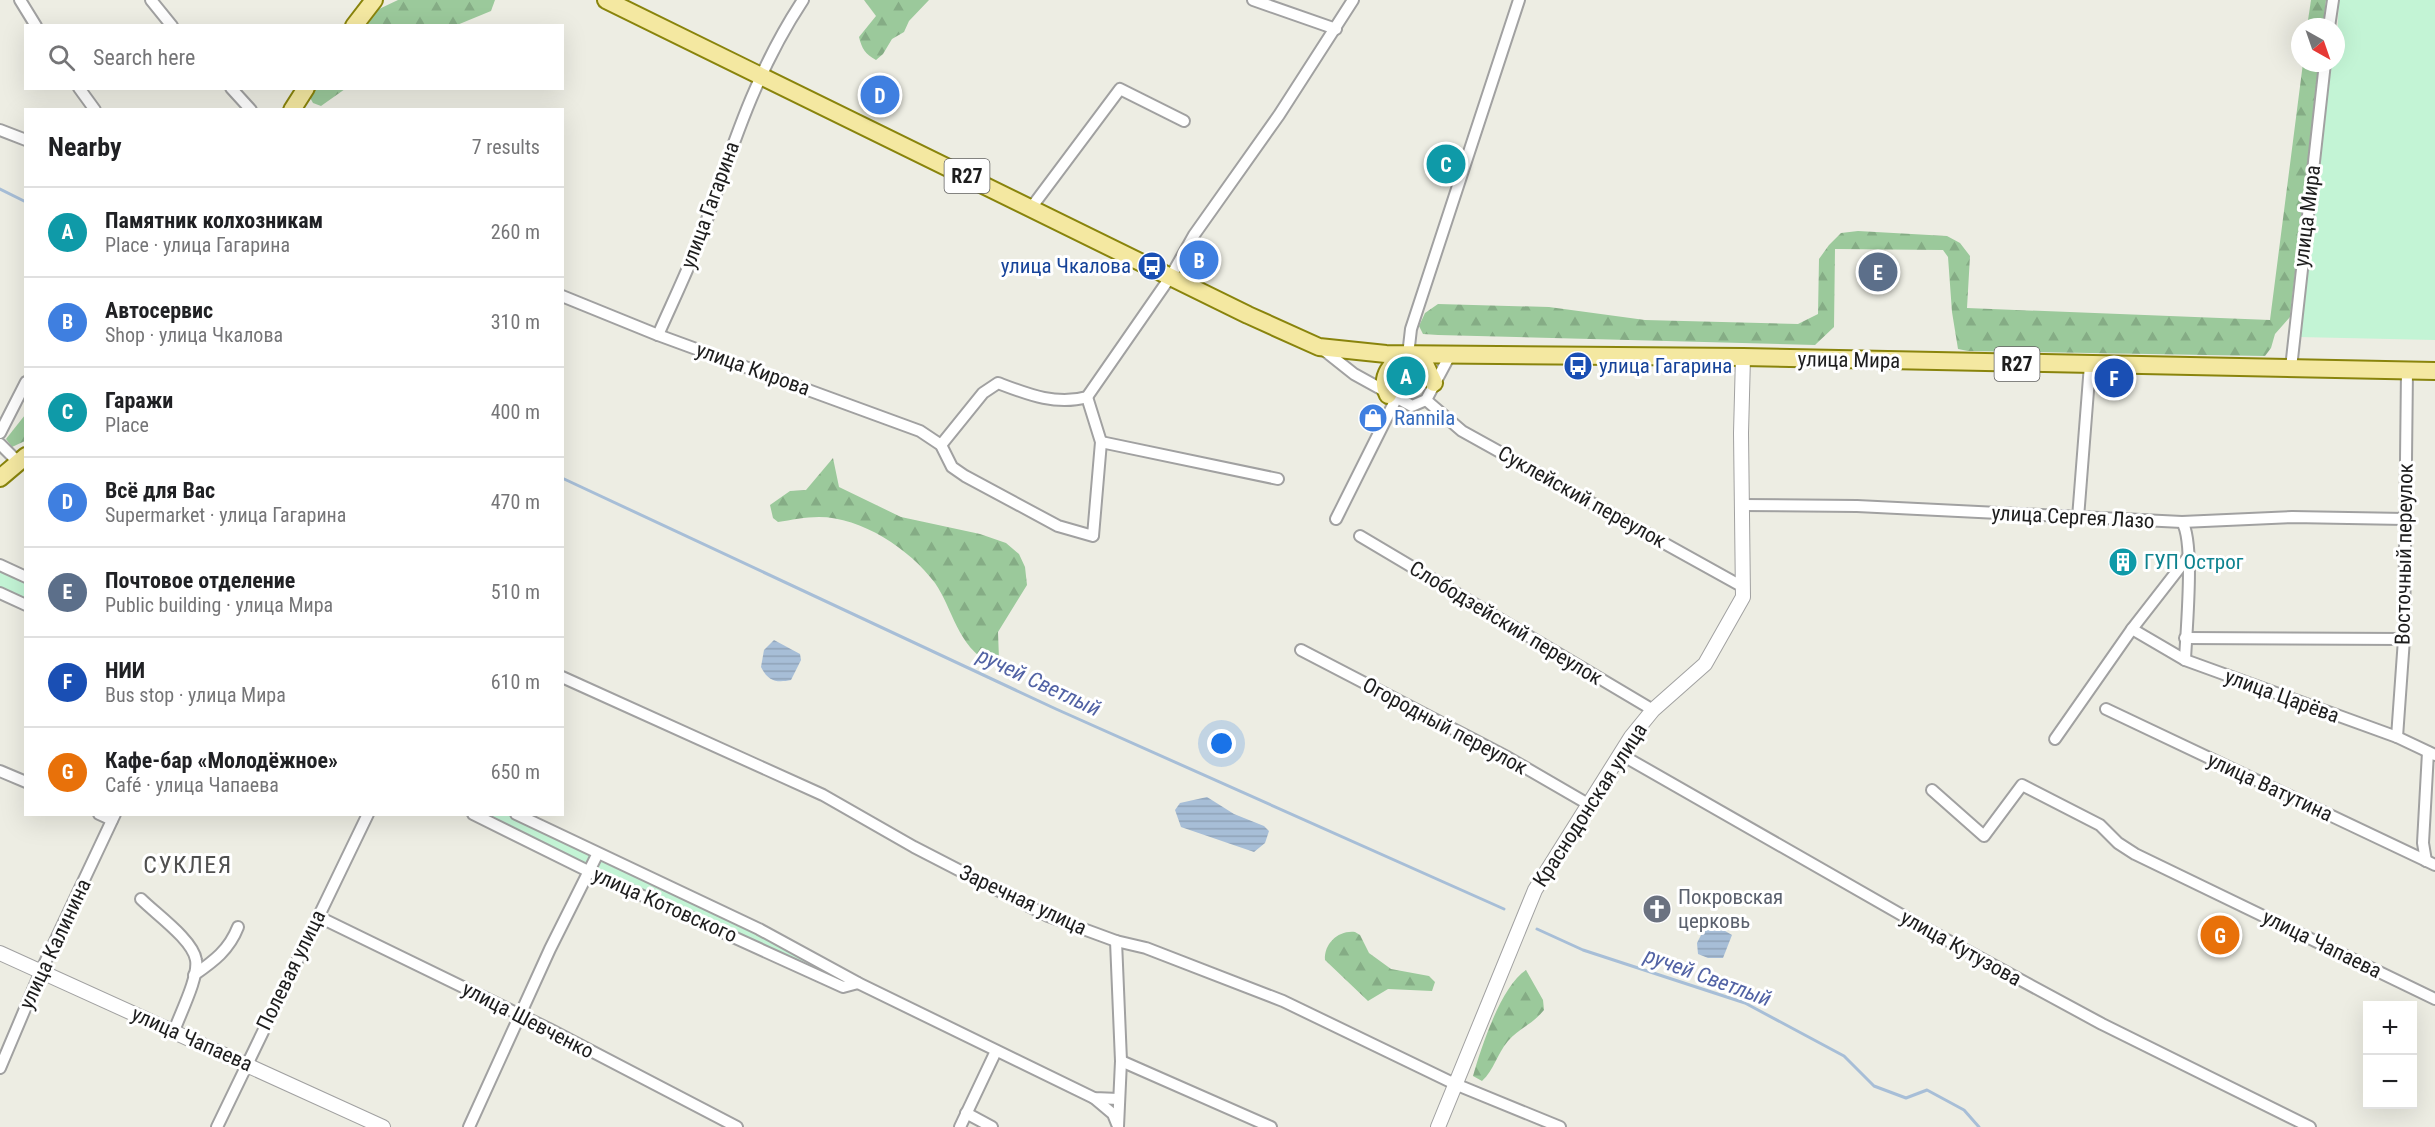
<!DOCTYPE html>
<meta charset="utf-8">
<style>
:root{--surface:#fff;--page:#f2f2f2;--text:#202124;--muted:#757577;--line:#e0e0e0;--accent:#b94110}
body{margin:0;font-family:"Roboto Condensed",sans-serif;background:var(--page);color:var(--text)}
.controls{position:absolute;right:18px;bottom:18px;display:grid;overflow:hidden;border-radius:0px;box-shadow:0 6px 24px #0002}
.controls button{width:54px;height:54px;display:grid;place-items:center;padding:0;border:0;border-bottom:2px solid var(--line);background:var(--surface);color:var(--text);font:30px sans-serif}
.compass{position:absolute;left:2291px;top:18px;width:54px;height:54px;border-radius:50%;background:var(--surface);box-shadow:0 6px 24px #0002;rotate:140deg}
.you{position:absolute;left:1222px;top:744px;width:21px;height:21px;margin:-15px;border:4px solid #fff;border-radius:50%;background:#1a73e8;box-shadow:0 0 0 9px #1a73e833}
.badge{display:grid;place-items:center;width:39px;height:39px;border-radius:50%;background:var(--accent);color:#fff;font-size:20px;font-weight:700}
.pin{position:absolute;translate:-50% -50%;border:3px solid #fff;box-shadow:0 2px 6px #0006}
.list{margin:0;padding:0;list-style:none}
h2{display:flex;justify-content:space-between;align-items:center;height:78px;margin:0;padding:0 24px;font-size:26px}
h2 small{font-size:20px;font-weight:400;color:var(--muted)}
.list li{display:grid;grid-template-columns:39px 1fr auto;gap:18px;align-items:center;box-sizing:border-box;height:90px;padding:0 24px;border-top:2px solid var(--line)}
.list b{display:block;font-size:22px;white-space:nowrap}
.list p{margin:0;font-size:20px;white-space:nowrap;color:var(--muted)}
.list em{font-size:20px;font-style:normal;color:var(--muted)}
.icon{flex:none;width:33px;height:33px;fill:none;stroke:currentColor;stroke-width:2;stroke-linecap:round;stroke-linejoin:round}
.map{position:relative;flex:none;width:2435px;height:1127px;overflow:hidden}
.search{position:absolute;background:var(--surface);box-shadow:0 6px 24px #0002;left:24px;top:24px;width:540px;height:66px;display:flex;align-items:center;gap:15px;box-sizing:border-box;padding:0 21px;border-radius:0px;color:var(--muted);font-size:22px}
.panel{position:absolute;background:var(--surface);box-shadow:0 6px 24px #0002;left:24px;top:108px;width:540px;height:708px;border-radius:0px}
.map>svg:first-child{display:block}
</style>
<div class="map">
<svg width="2435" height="1127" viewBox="0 0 2435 1127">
<defs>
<pattern id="forest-firs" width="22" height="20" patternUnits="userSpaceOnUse" patternTransform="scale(1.5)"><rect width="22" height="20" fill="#9bc99b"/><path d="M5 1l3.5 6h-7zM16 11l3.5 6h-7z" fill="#85ac85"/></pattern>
<pattern id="water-rules" width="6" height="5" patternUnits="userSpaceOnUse" patternTransform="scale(1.5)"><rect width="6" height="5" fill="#a7bed7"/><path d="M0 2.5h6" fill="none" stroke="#8fa3b8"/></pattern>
</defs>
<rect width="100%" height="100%" fill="#edede3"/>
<polygon fill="#b8e3ad" points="1414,359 1424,381 1418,388 1404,389 1395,378 1396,368"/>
<g fill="url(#forest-firs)">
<polygon points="398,0 495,0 491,11 457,25 366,25 379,9"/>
<path d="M864 0H929L909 21 904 32 892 39 883 54 876 60C865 54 862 49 859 37L876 16Z"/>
<polygon points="2311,0 2326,0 2323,27 2307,27"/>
<polygon points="2303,63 2319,63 2290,317 2275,334 2271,348 2265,356 1968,351 1958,349 1952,312 1948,257 1943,250 1835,249 1834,327 1815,345 1438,335 1423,334 1419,326 1425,313 1438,304 1549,307 1645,320 1798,324 1818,314 1819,259 1829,245 1841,233 1858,231 1947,236 1960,243 1970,256 1967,308 2270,320"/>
<polygon points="315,89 345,89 321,106 313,103 309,96"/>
<polygon points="25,415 25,441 12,447 6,439"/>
<path d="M833 458 839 487 901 517 980 534 1006 543 1019 554 1025 567 1027 585 998 632 999 659 991 664C957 646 953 609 935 583 910 549 861 517 819 517 805 517 791 520 778 522L773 518 770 505 790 491 806 490Z"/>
<path d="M1355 932 1360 935 1369 953 1391 969 1429 976 1435 982 1432 991 1388 989 1368 1001 1325 960C1324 943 1339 930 1355 932Z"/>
<path d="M1526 970 1543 1000 1544 1010C1532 1025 1519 1028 1508 1041 1497 1054 1494 1070 1482 1081L1473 1076C1481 1048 1501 986 1526 970Z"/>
</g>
<g fill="#c3f4d5">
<polygon points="2339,0 2435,0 2435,340 2299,337 2331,63 2336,63"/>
<polygon points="0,565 25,577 25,605 0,593"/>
<polygon points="473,815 516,815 858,983 843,987"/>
</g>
<g fill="url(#water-rules)">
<path d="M774 640 800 654 801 660 791 680C776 683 768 681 761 667L764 650Z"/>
<polygon points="1207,797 1234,814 1264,826 1269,831 1265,843 1254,852 1181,827 1175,810 1180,803"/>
<polygon points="1708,921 1732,935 1723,958 1708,958 1698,954 1697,943"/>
</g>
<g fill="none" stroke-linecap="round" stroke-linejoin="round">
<g stroke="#a7bed7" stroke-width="3">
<polyline points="0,189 26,202"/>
<polyline points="562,478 1056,709 1504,909"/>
<polyline points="1537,929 1583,950 1745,1003 1844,1056 1874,1086 1906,1098 1927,1090 1964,1110 1979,1127"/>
</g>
<g stroke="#a1a1a1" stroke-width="14">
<g id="minor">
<polyline points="20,0 36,26"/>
<polyline points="151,0 172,26"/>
<polyline points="1253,0 1336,29"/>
<polyline points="2329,27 2333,0"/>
<polyline points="79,88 95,110"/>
<polyline points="231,88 251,110"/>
<polyline points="0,130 26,140"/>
<polyline points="1031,208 1120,89 1184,121"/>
<polyline points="562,296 658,335 920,431 941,445 952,467 965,476 1058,526 1093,536 1101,442 1087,397"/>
<path d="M658 335C673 301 689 268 702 234 731 151 754 74 803 0"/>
<polyline points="1320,347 1354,374 1412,406 1426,400 1450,355"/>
<polyline points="1408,355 1411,329 1519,0"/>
<polyline points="2291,368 2325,63"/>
<polyline points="1426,400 1462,431 1743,587"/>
<polyline points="0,433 26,382"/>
<polyline points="1101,442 1278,479"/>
<polyline points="0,444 18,462"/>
<path d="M941 445 983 393 998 383C1027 394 1056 406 1087 397L1171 276 1194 235 1279 115 1353 0"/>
<polyline points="1741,505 1857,506 2182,522 2292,517 2405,519"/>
<polyline points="2078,518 2090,365"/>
<polyline points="1336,519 1396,399"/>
<path d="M2182 522C2195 541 2186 633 2185 660"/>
<polyline points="1360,536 1653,710"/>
<polyline points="0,565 26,577"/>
<polyline points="0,593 26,605"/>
<polyline points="2132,629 2185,660 2397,737 2435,755"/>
<polyline points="2185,638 2404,639"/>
<polyline points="1301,650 1507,757 1588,804"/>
<polyline points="562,677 823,795 914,847 1048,916 1116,941 1146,948 1283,1001 1455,1084 1560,1127"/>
<polyline points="2106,709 2435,865"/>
<polyline points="2397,737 2404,639 2407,370"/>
<polyline points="2055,739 2132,629 2188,557"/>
<polyline points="1620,754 1921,926 2102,1024 2310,1127"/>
<polyline points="0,771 26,782"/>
<polyline points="1932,790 1984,836 2022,785 2100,825 2118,843 2135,854 2435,999"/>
<polyline points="99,814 112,820"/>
<polyline points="473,814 588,871 843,987 858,983"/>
<polyline points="516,814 759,929 858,983 1094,1098 1119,1099"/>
<polyline points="2426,861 2423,843 2428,752"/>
<path d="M141 899C156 914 193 940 196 960 199 977 180 1014 174 1031"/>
<polyline points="317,916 549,1029 737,1127"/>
<polyline points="1116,941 1121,1061 1118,1127"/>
<path d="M194 975C214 961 229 950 238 927"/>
<polyline points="1121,1061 1271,1127"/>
<polyline points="0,1068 41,971 115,814"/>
<polyline points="1094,1098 1113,1114 1117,1124"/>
<polyline points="966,1113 992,1127"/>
<polyline points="217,1127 368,814"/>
<polyline points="469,1127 550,949 597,855"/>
<polyline points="960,1127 996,1051"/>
</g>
</g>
<g stroke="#a1a1a1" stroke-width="16">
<g id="tertiary">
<polyline points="0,953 383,1127"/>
<polyline points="1438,1127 1535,890 1631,737 1653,710 1705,664 1743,597 1741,433 1743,357"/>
</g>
</g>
<g stroke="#89840c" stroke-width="20">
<g id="primary">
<polyline points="606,0 1248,315 1319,347 1386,354 1743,357 2435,371"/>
<polyline points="354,26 374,0"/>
<polyline points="292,110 306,88"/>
<path d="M1388 395C1379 376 1391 362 1408 355L1425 364 1434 383"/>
<polyline points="0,478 26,456"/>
</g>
</g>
<use href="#minor" stroke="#fff" stroke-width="10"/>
<use href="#tertiary" stroke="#fff" stroke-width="14"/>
<use href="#primary" stroke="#f4e8a1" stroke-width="16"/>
</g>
<defs>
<g id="bus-disc" transform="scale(1.5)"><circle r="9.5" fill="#1a4fb4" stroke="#fff"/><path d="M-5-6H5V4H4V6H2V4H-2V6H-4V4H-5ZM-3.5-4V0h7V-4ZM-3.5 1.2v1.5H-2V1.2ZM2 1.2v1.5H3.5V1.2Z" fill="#fff"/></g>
<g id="shop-disc" transform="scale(1.5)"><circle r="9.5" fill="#3f7fe0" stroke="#fff"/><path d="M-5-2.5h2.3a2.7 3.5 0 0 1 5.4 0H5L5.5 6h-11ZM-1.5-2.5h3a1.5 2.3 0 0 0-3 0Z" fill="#fff"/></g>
<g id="building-disc" transform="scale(1.5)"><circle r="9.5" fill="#0f9aa8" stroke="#fff"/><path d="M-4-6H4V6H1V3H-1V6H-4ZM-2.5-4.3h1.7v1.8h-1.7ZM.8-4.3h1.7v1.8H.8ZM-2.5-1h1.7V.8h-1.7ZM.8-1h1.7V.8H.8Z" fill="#fff"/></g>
<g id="church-disc" transform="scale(1.5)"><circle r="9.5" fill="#6b7280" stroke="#fff"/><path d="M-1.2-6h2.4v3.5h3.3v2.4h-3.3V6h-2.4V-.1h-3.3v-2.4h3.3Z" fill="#fff"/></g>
</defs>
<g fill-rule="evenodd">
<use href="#bus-disc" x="1152" y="266"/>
<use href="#bus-disc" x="1578" y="366"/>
<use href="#shop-disc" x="1373" y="418"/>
<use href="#building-disc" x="2123" y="562"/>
<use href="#church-disc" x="1657" y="909"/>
</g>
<g text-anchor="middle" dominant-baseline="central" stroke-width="6" stroke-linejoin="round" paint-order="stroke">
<g fill="#fff" stroke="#616161" stroke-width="1.5">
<rect x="944.5" y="159" width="45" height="34" rx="4.5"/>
<rect x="1994.5" y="347" width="45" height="34" rx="4.5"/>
</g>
<g font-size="20" font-weight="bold" fill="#1d1d1d">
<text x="967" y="176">R27</text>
<text x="2017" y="364">R27</text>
</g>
<g font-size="21" fill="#1d1d1d" stroke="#fff">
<text transform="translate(710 205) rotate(-70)">улица Гагарина</text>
<text transform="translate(2307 216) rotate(-83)">улица Мира</text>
<text transform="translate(1849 360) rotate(1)">улица Мира</text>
<text transform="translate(753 369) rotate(20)">улица Кирова</text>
<text transform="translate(1582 497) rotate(29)">Суклейский переулок</text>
<text transform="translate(2073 517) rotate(3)">улица Сергея Лазо</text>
<text transform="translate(2404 554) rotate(-89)">Восточный переулок</text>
<text transform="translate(1506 623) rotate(31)">Слободзейский переулок</text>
<text transform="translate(2282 696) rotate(20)">улица Царёва</text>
<text transform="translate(1445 726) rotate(28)">Огородный переулок</text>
<text transform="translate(2270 787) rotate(25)">улица Ватутина</text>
<text transform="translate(1590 805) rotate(-57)">Краснодонская улица</text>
<text transform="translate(1023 900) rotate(25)">Заречная улица</text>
<text transform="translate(665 905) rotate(24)">улица Котовского</text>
<text transform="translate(55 944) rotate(-65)">улица Калинина</text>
<text transform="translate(2322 944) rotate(26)">улица Чапаева</text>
<text transform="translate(1961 948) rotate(29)">улица Кутузова</text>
<text transform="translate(291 970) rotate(-64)">Полевая улица</text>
<text transform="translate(528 1020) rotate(27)">улица Шевченко</text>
<text transform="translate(192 1039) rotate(24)">улица Чапаева</text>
</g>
<g font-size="21" fill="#164399" stroke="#fff" text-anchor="end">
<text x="1131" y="266">улица Чкалова</text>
<text x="1599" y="366" text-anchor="start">улица Гагарина</text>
</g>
<g font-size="21" fill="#366cbe" stroke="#fff" text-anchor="start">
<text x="1394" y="418">Rannila</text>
</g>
<g font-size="21" fill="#0d838f" stroke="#fff" text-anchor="start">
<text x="2144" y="562">ГУП Острог</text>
</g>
<g font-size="21" fill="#5b616d" stroke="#fff" text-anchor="start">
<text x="1678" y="897">Покровская<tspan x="1678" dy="24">церковь</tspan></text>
</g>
<g font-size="22" font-style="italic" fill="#5162a4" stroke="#fff">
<text transform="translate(1039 682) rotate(25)">ручей Светлый</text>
<text transform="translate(1708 977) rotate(20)">ручей Светлый</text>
</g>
<g font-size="24" letter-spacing="1.5" fill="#505050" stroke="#fff">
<text x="188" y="865">СУКЛЕЯ</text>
</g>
</g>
</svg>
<div class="controls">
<button>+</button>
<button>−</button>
</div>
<svg class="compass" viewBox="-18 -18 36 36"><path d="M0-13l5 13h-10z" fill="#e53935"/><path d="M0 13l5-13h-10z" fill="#757577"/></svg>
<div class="you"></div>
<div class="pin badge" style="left:1406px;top:376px;background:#0f9aa8">A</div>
<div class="pin badge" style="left:1199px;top:260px;background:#3f7fe0">B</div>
<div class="pin badge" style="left:1446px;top:164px;background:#0f9aa8">C</div>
<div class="pin badge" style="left:880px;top:95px;background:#3f7fe0">D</div>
<div class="pin badge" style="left:1878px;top:272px;background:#5c6f8a">E</div>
<div class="pin badge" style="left:2114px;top:378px;background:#1a4fb4">F</div>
<div class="pin badge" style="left:2220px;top:935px;background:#e8710a">G</div>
<div class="search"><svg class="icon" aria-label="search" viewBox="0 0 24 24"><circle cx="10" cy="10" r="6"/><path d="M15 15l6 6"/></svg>Search here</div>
<section class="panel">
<h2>Nearby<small>7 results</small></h2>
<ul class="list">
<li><span class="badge" style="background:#0f9aa8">A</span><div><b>Памятник колхозникам</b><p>Place · улица Гагарина</p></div><em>260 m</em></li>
<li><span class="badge" style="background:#3f7fe0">B</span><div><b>Автосервис</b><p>Shop · улица Чкалова</p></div><em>310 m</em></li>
<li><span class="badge" style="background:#0f9aa8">C</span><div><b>Гаражи</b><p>Place</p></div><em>400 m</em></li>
<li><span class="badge" style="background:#3f7fe0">D</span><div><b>Всё для Вас</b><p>Supermarket · улица Гагарина</p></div><em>470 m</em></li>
<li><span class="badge" style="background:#5c6f8a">E</span><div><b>Почтовое отделение</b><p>Public building · улица Мира</p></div><em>510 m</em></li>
<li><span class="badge" style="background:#1a4fb4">F</span><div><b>НИИ</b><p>Bus stop · улица Мира</p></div><em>610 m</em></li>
<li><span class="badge" style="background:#e8710a">G</span><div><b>Кафе-бар «Молодёжное»</b><p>Café · улица Чапаева</p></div><em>650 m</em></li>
</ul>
</section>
</div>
